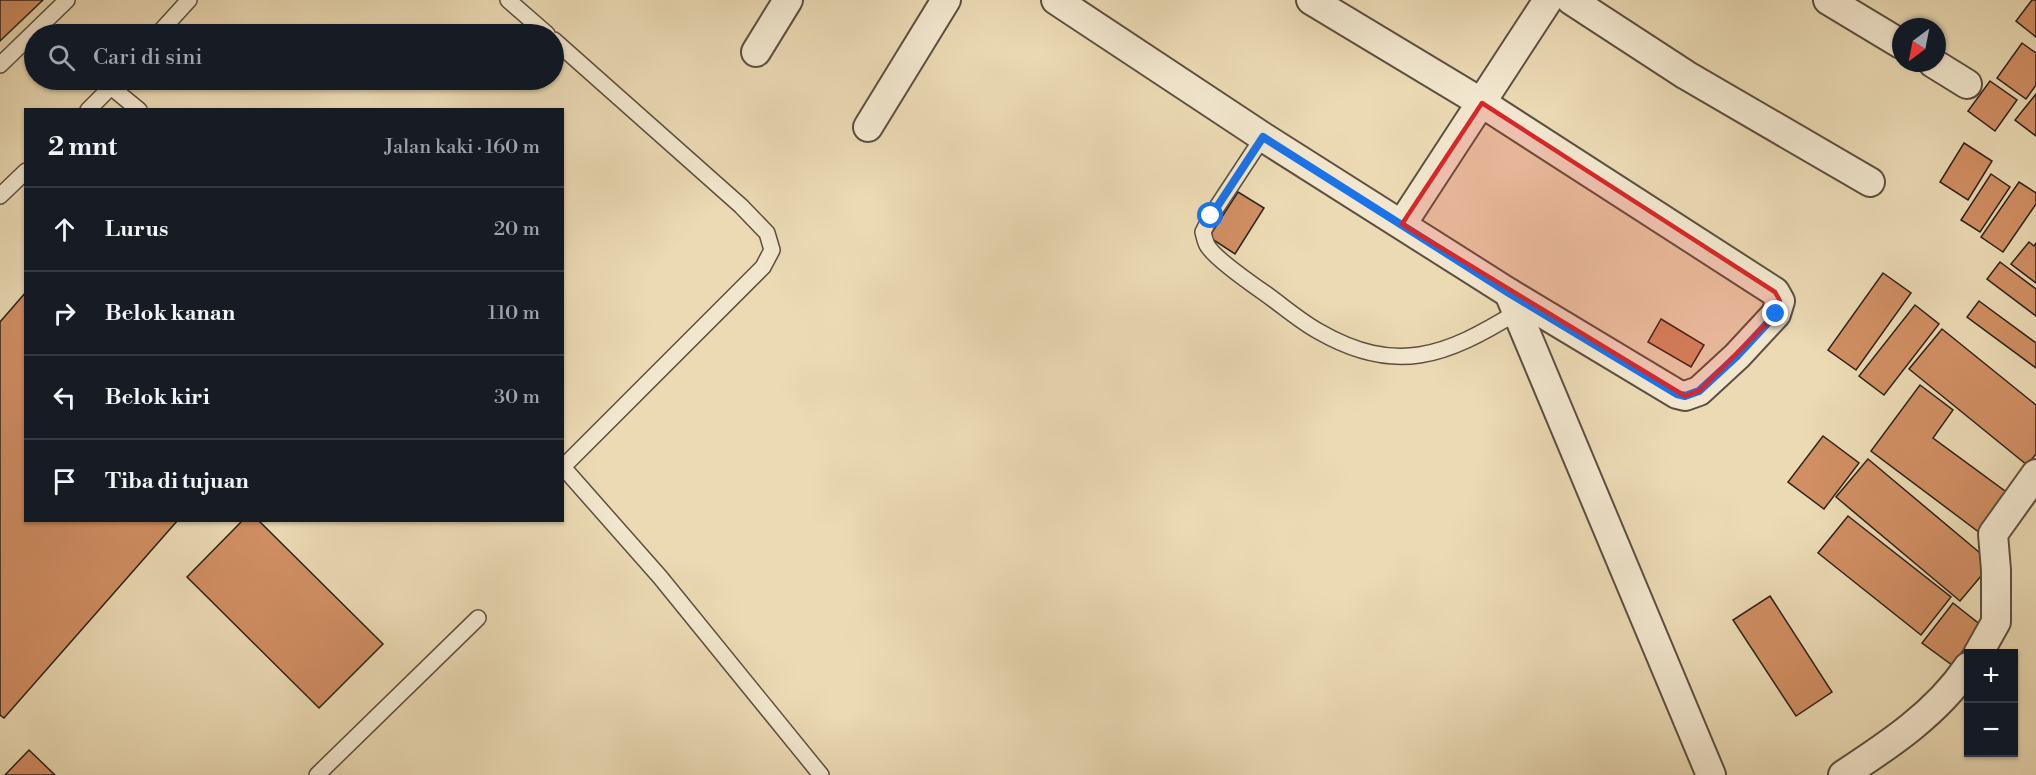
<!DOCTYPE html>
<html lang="id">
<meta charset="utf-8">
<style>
:root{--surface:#171b24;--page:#20242c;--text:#f1f3f6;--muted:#9ea1a6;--line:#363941}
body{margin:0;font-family:"Libre Bodoni",serif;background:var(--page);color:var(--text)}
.controls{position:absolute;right:18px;bottom:18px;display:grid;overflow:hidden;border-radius:0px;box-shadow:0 2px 4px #0004}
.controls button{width:54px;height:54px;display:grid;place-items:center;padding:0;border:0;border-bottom:2px solid var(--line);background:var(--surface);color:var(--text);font:30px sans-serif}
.compass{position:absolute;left:1892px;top:18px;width:54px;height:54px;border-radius:50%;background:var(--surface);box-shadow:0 2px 4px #0004;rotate:212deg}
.stop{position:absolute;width:18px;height:18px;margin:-14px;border:4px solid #1a73e8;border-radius:50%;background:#fff}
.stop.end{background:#1a73e8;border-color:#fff;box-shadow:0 2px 6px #0008}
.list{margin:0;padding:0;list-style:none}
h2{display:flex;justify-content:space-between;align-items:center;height:78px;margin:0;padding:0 24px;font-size:26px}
h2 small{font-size:20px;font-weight:400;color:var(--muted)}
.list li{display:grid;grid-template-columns:39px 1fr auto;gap:18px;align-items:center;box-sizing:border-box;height:84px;padding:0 24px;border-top:2px solid var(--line)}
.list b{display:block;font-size:22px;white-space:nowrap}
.list em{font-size:20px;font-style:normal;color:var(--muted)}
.icon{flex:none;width:33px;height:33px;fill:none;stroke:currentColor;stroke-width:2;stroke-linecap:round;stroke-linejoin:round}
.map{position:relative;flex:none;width:2036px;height:775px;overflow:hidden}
.search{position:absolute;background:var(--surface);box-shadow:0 2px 4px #0004;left:24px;top:24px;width:540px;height:66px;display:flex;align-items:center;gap:15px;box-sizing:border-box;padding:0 21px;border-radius:33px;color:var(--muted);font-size:22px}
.panel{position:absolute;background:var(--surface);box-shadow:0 2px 4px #0004;left:24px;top:108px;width:540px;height:414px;border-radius:0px}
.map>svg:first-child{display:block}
</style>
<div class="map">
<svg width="2036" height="775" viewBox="0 0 2036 775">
<rect width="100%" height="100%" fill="#ebdab4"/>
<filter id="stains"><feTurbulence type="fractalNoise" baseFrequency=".00333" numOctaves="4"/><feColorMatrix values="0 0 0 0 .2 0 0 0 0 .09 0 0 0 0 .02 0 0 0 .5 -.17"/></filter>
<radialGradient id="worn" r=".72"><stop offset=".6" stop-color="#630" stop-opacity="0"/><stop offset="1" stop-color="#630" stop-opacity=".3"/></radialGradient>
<g fill="#d18f63" stroke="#2d211a" stroke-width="1.5">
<polygon points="0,0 43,0 0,41"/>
<polygon points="2032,0 2036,0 2036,37 2016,21"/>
<polygon points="2022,43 2036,53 2036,85 2026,99 1997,78"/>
<polygon points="1990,81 2017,100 1995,131 1968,111"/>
<polygon points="2036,94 2036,136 2015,120"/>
<polygon points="1964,143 1992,161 1968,200 1940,182"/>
<polygon points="1991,174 2010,187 1980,232 1961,220"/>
<polygon points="2019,182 2036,193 2036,204 2003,252 1981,237"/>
<polygon points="1238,192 1264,208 1235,254 1209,237"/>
<polygon points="2029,242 2034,246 2036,243 2036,283 2011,264"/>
<polygon points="2000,262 2036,289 2036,316 1987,279"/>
<polygon points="1883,273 1911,293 1856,370 1828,350"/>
<polygon points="26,292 26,520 178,520 4,718 0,715 0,322"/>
<polygon points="1979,301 2036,343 2036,368 1967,317"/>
<polygon points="1915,305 1939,324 1884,395 1859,376"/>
<polygon points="1661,319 1704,345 1691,367 1648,342"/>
<polygon points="1942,329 2036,405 2036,454 2027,465 1909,369"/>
<polygon points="1920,385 1953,410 1933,438 2009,494 1980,533 1871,451"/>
<polygon points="1823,436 1859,463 1824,509 1788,482"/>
<polygon points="1868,459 1992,563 1960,601 1836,497"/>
<polygon points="1848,516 1951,597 1921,635 1818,553"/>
<polygon points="243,520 258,520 383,644 319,708 187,577"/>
<polygon points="1770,596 1832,692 1796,716 1733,620"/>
<polygon points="1953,603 1982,626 1952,665 1922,643"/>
<polygon points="29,750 55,775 5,775"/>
</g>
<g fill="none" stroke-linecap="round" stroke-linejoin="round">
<g stroke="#5c4f40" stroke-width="18">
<g id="service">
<polyline points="508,0 547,34"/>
<polyline points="158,34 189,0"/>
<polyline points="554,40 741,206 767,233 772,250 763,267 563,467"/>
<polyline points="0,65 67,0"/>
<polyline points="111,87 139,110"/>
<polyline points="88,110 118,80"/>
<path d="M1263 137 1211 216 1203 232C1204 236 1205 241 1207 245 1214 258 1253 285 1266 294 1284 307 1300 321 1318 331 1396 376 1446 356 1517 312"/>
<polyline points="0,196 26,171"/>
<polyline points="562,466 660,577 821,775"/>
<polyline points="317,775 478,618"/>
</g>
</g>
<g stroke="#5c4f40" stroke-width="32">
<g id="minor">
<polyline points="1056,0 1263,137 1509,293 1711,775"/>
<polyline points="1311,0 1482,103 1775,292 1780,301 1776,314 1737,356 1699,391 1685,396 1677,394 1509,293"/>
<polyline points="1571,0 1686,75 1870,182"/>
<polyline points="1828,0 1901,44"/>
<polyline points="756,52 788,0"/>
<polyline points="1933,63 1967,84"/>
<polyline points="868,127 946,0"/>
<polyline points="1402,224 1548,0"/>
<polyline points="1978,654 1996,622 1996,570 1993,534 2036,474"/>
<path d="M1843 775C1889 745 1937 713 1968 667"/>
</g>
</g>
<use href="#service" stroke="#f2e7ce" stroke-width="15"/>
<use href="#minor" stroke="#f2e7ce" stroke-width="28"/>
</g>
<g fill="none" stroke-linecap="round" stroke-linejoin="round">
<polyline stroke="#1a73e8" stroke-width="8" points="1211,216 1263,137 1509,293 1677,394 1685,396 1699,391 1737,356 1776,314"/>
</g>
<path fill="#d62828" fill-opacity="0.2" stroke="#d62828" stroke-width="4.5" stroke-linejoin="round" d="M1482 103 1775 292 1780 301 1776 314 1699 391 1685 396 1402 224Z"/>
<rect width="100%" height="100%" filter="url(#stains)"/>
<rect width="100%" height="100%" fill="url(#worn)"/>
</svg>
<div class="controls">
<button>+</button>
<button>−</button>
</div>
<svg class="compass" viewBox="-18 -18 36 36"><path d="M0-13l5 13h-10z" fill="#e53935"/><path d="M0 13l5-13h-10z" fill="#9ea1a6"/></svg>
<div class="stop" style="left:1211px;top:216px"></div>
<div class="stop end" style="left:1776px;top:314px"></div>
<div class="search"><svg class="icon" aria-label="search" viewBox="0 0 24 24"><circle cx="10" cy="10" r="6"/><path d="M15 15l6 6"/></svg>Cari di sini</div>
<section class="panel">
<h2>2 mnt<small>Jalan kaki · 160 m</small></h2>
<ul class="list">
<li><svg class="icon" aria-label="ahead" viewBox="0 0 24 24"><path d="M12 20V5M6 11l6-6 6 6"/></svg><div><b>Lurus</b></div><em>20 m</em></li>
<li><svg class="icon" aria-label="right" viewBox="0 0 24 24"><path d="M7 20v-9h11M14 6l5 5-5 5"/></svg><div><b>Belok kanan</b></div><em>110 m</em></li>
<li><svg class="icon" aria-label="left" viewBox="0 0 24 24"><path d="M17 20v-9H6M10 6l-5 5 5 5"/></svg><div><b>Belok kiri</b></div><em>30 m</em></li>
<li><svg class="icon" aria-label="arrive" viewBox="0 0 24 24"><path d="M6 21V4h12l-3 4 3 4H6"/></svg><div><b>Tiba di tujuan</b></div></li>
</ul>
</section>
</div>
